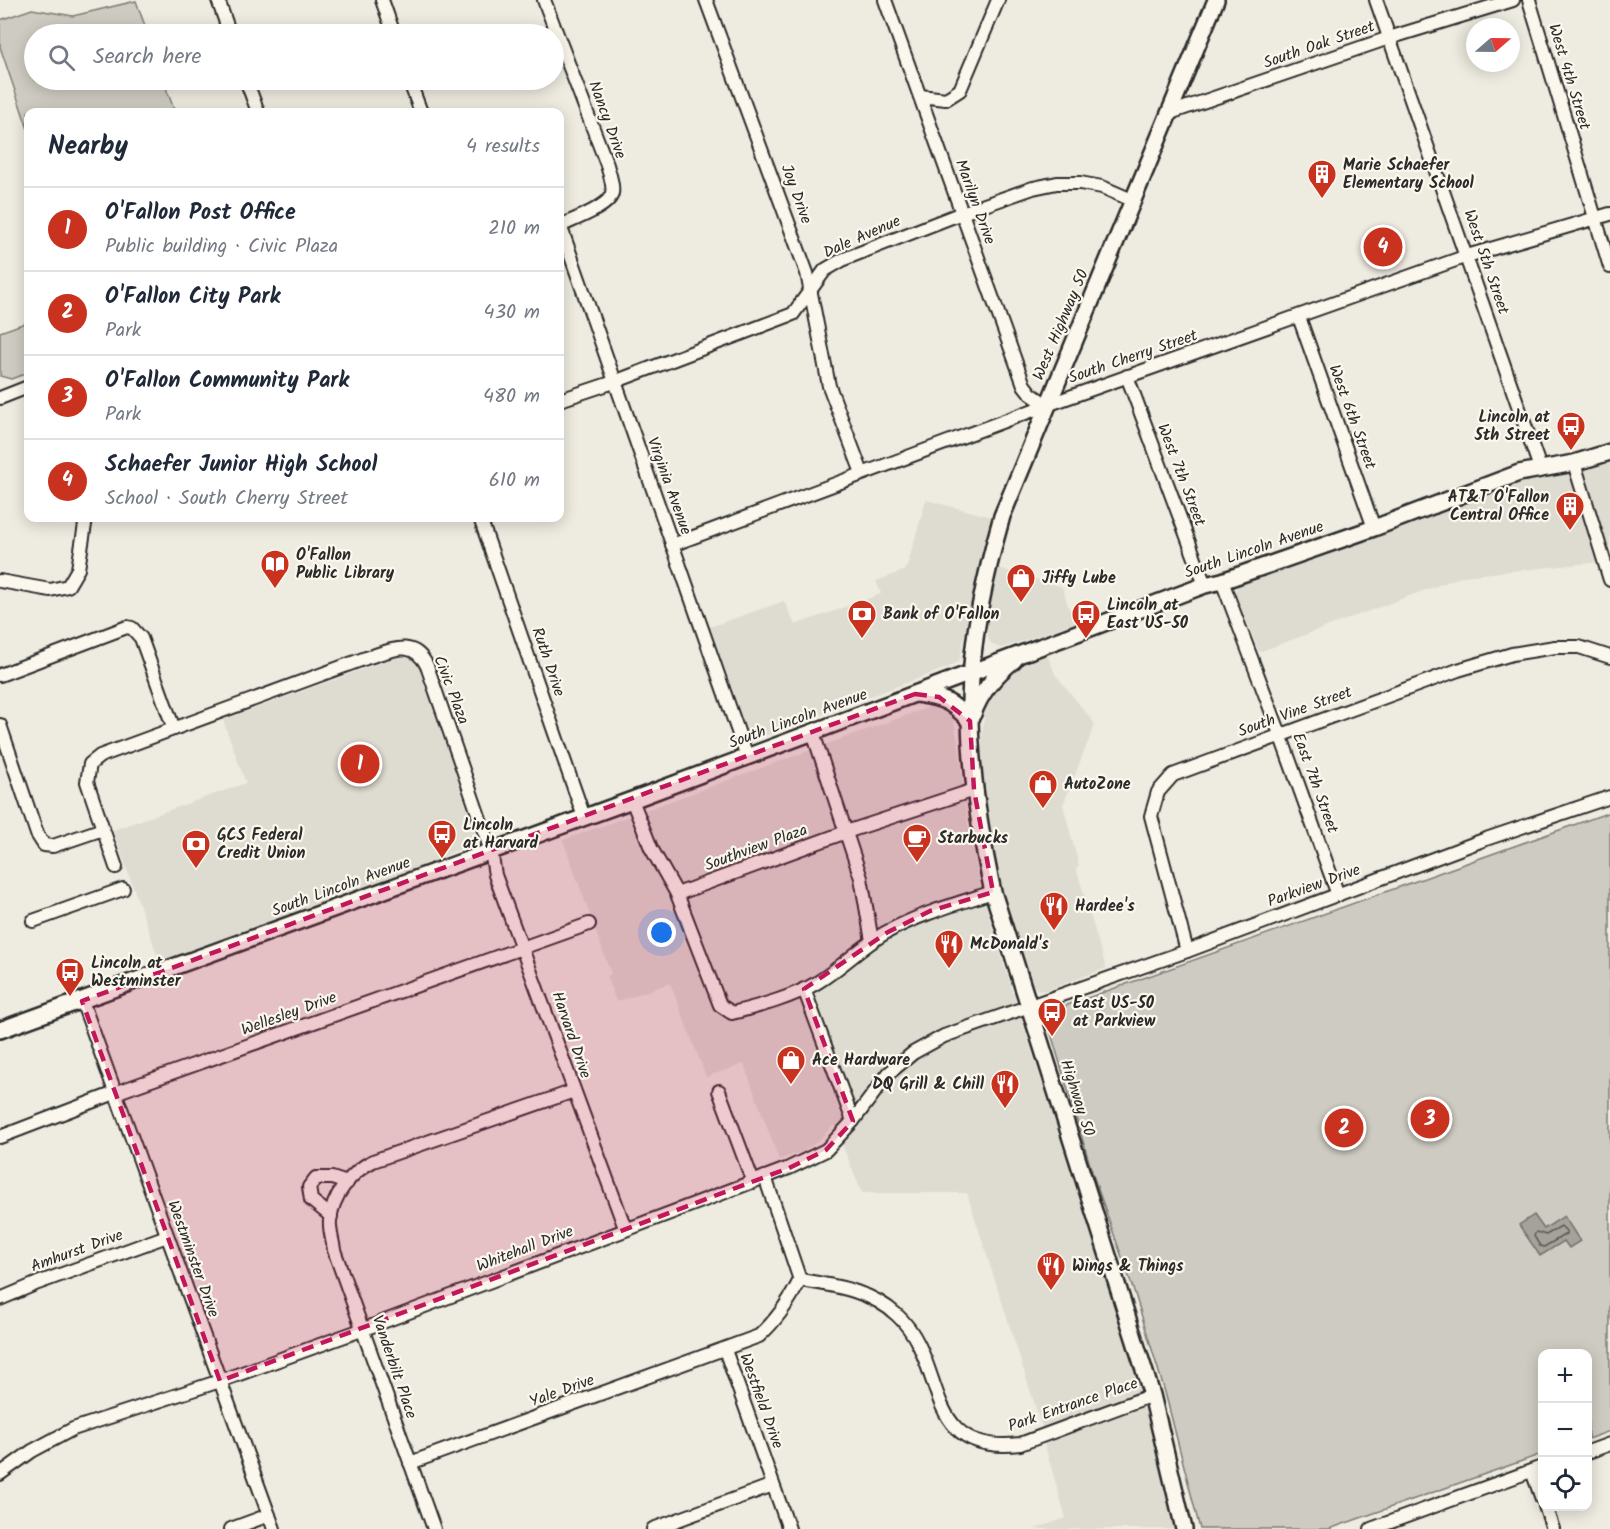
<!DOCTYPE html>
<meta charset="utf-8">
<style>
:root{--surface:#fff;--page:#f6f6f7;--text:#1f2937;--muted:#747a83;--line:#e0e1e3;--accent:#c8321e}
body{margin:0;font-family:Kalam,sans-serif;background:var(--page);color:var(--text)}
.controls{position:absolute;right:18px;bottom:18px;display:grid;overflow:hidden;border-radius:12px;box-shadow:0 3px 15px #0003}
.controls button{width:54px;height:54px;display:grid;place-items:center;padding:0;border:0;border-bottom:2px solid var(--line);background:var(--surface);color:var(--text);font:30px sans-serif}
.compass{position:absolute;left:1466px;top:18px;width:54px;height:54px;border-radius:50%;background:var(--surface);box-shadow:0 3px 15px #0003;rotate:70deg}
.you{position:absolute;left:662px;top:933px;width:21px;height:21px;margin:-15px;border:4px solid #fff;border-radius:50%;background:#1a73e8;box-shadow:0 0 0 9px #1a73e833}
.badge{display:grid;place-items:center;width:39px;height:39px;border-radius:50%;background:var(--accent);color:#fff;font-size:20px;font-weight:700}
.pin{position:absolute;translate:-50% -50%;border:3px solid #fff;box-shadow:0 2px 6px #0006}
.list{margin:0;padding:0;list-style:none}
h2{display:flex;justify-content:space-between;align-items:center;height:78px;margin:0;padding:0 24px;font-size:26px}
h2 small{font-size:20px;font-weight:400;color:var(--muted)}
.list li{display:grid;grid-template-columns:39px 1fr auto;gap:18px;align-items:center;box-sizing:border-box;height:84px;padding:0 24px;border-top:2px solid var(--line)}
.list b{display:block;font-size:22px;white-space:nowrap}
.list p{margin:0;font-size:20px;white-space:nowrap;color:var(--muted)}
.list em{font-size:20px;font-style:normal;color:var(--muted)}
.icon{flex:none;width:33px;height:33px;fill:none;stroke:currentColor;stroke-width:2;stroke-linecap:round;stroke-linejoin:round}
.map{position:relative;flex:none;width:1610px;height:1529px;overflow:hidden}
.search{position:absolute;background:var(--surface);box-shadow:0 3px 15px #0003;left:24px;top:24px;width:540px;height:66px;display:flex;align-items:center;gap:15px;box-sizing:border-box;padding:0 21px;border-radius:33px;color:var(--muted);font-size:22px}
.panel{position:absolute;background:var(--surface);box-shadow:0 3px 15px #0003;left:24px;top:108px;width:540px;height:414px;border-radius:12px}
.map>svg:first-child{display:block}
</style>
<div class="map">
<svg width="1610" height="1529" viewBox="0 0 1610 1529">
<rect width="100%" height="100%" fill="#eeebe0"/>
<filter id="ink" filterUnits="userSpaceOnUse"><feTurbulence type="fractalNoise" baseFrequency=".0167" numOctaves="2"/><feDisplacementMap in="SourceGraphic" scale="12" xChannelSelector="R" yChannelSelector="G"/><feConvolveMatrix kernelMatrix="1 2 1 2 8 2 1 2 1" color-interpolation-filters="sRGB"/></filter>
<g filter="url(#ink)">
<g fill="#dedbd1">
<polygon points="1610,462 1610,546 1597,551 1600,562 1463,576 1259,652 1236,595 1235,591 1240,583 1514,484 1529,480 1582,471"/>
<polygon points="926,500 996,518 977,575 959,661 949,667 753,740 749,737 710,627 784,601 795,625 881,594 876,581 906,570"/>
<polygon points="998,568 1062,587 1074,623 1008,646 1001,648 995,646 990,642 987,632 988,615"/>
<polygon points="1047,654 1055,674 1095,724 1063,805 1079,866 1076,868 1106,968 1045,991 1038,990 1033,985 998,873 986,805 981,747 985,706 992,691 1019,664"/>
<polygon points="399,656 412,658 419,668 475,832 476,836 472,844 426,864 168,959 158,957 113,830 246,783 223,720"/>
<polygon points="929,707 942,708 953,717 959,747 967,818 980,884 996,940 1131,1358 1158,1457 1174,1529 1035,1529 1066,1518 1044,1443 1042,1427 967,1193 862,1193 834,1125 817,1142 803,1151 779,1160 744,1064 706,1077 670,983 616,1002 607,976 611,974 563,840"/>
</g>
<g fill="#cecbc2" stroke="#7c7b76" stroke-width="1.5">
<polygon points="136,1 148,34 34,34 34,80 163,80 175,112 28,112 28,129 0,47 0,20 32,9 73,16"/>
<polygon points="28,322 28,373 11,379 0,376 0,332"/>
<polygon points="1610,812 1610,1431 1588,1439 1588,1354 1542,1354 1542,1454 1329,1529 1200,1529 1165,1392 1135,1294 1093,1175 1045,1013"/>
</g>
<polygon fill="#a4a29a" stroke="#74726e" stroke-width="1.5" points="1534,1215 1544,1229 1564,1216 1580,1241 1569,1248 1564,1241 1540,1256 1519,1225"/>
<g fill="none" stroke-linecap="round" stroke-linejoin="round">
<polygon stroke="#5b5b57" stroke-width="1.5" points="1561,1226 1566,1231 1566,1234 1544,1247 1540,1246 1534,1236 1536,1232 1546,1235"/>
<g stroke="#2b2b2b" stroke-width="16">
<g id="minor">
<polyline points="218,0 230,34"/>
<polyline points="382,0 394,34"/>
<path d="M544 0 607 165C609 173 614 185 612 193 610 207 572 220 560 226"/>
<polyline points="706,0 807,273 829,386 862,473"/>
<polyline points="885,0 1024,385 1031,394 1047,405"/>
<polyline points="1376,0 1540,468"/>
<polyline points="1529,0 1610,267"/>
<polyline points="246,80 258,112"/>
<polyline points="409,80 421,112"/>
<polyline points="920,96 946,99 960,90 998,0"/>
<polyline points="1170,113 1389,38 1513,0"/>
<polyline points="560,225 747,757"/>
<polyline points="1299,317 1374,528"/>
<polyline points="1127,376 1205,585"/>
<polyline points="0,398 28,387"/>
<polyline points="560,400 614,382 793,314 825,270 844,259 962,213 1033,188 1057,183 1080,183 1102,187 1132,200"/>
<polyline points="1574,463 1610,580"/>
<polyline points="480,518 584,817"/>
<polyline points="672,545 1047,405 1467,256 1610,214"/>
<polyline points="0,581 50,590 68,586 78,569 86,518"/>
<polyline points="1222,581 1280,734 1338,895"/>
<polyline points="0,675 127,627 132,628 141,638 174,729"/>
<polyline points="0,725 37,834 44,845 53,846 103,829"/>
<polyline points="813,733 861,878 872,941"/>
<path d="M632 800 651 848 677 894 720 1005 732 1013C760 1006 794 997 818 982 842 967 861 947 885 933 919 914 956 904 993 892"/>
<path d="M116 867 87 782 90 764 100 756 366 658C390 651 413 637 427 666L491 851 495 875 625 1228"/>
<polyline points="677,894 846,832 974,790"/>
<polyline points="33,921 123,889"/>
<polyline points="1187,951 1151,816 1158,792 1173,775 1458,670 1512,654 1555,647 1579,647 1610,657"/>
<polyline points="804,989 853,1121"/>
<polyline points="82,1001 274,1529"/>
<polyline points="719,1091 753,1182"/>
<polyline points="0,1137 115,1093 589,924"/>
<polyline points="765,1177 800,1280"/>
<polyline points="331,1216 311,1200 309,1187 316,1178 332,1178 347,1183"/>
<path d="M800 1280C835 1286 870 1290 897 1315 949 1362 919 1456 1020 1444L1152 1395"/>
<polyline points="0,1299 38,1283 167,1236"/>
<polyline points="725,1350 789,1529"/>
<polyline points="1588,1452 1610,1444"/>
<path d="M410 1463 759 1336C777 1320 789 1302 800 1280"/>
<polyline points="1532,1471 1542,1499"/>
<polyline points="0,1474 32,1451 73,1429 220,1381 364,1329 789,1168 826,1150 853,1121 889,1073 913,1053 944,1036 1187,951 1486,839 1610,797"/>
<polyline points="1545,1506 1553,1529"/>
<polyline points="231,1529 269,1515"/>
<path d="M434 1529 334 1250C333 1241 329 1230 330 1221 332 1196 351 1172 373 1161L574 1091"/>
<polyline points="653,1529 773,1485"/>
<polyline points="1371,1529 1542,1467"/>
</g>
</g>
<g stroke="#2b2b2b" stroke-width="20">
<g id="major">
<path d="M917 694C944 698 951 701 970 721"/>
<path d="M973 714C981 691 995 675 1014 660"/>
<polyline points="0,1030 632,800 1205,585 1222,581 1374,528 1519,473 1574,463 1610,452"/>
<path d="M1184 1529 1152 1395 993 892C979 829 969 766 970 701 971 638 985 576 1002 516L1216 0"/>
</g>
</g>
<use href="#minor" stroke="#fbf7ec" stroke-width="12"/>
<use href="#major" stroke="#fbf7ec" stroke-width="15"/>
</g>
</g>
<path fill="#c2185b" fill-opacity="0.2" stroke="#c2185b" stroke-width="4.5" stroke-dasharray="12 8" stroke-linejoin="round" d="M915 694 939 697 970 721 974 790 993 892 930 911 888 932 804 989 853 1121 826 1150 789 1168 220 1381 82 1001Z"/>
<defs>
<g id="building-pin" transform="scale(1.5)"><path d="M0 17L-7.5 6A9.5 9.5 0 1 1 7.5 6Z" fill="#c8321e" stroke="#fbf7ec"/><path d="M-4-6H4V6H1V3H-1V6H-4ZM-2.5-4.3h1.7v1.8h-1.7ZM.8-4.3h1.7v1.8H.8ZM-2.5-1h1.7V.8h-1.7ZM.8-1h1.7V.8H.8Z" fill="#fff"/></g>
<g id="bus-pin" transform="scale(1.5)"><path d="M0 17L-7.5 6A9.5 9.5 0 1 1 7.5 6Z" fill="#c8321e" stroke="#fbf7ec"/><path d="M-5-6H5V4H4V6H2V4H-2V6H-4V4H-5ZM-3.5-4V0h7V-4ZM-3.5 1.2v1.5H-2V1.2ZM2 1.2v1.5H3.5V1.2Z" fill="#fff"/></g>
<g id="library-pin" transform="scale(1.5)"><path d="M0 17L-7.5 6A9.5 9.5 0 1 1 7.5 6Z" fill="#c8321e" stroke="#fbf7ec"/><path d="M-6-4Q-3-5.5-.7-3.5V5Q-3 3-6 4ZM6-4Q3-5.5 .7-3.5V5Q3 3 6 4Z" fill="#fff"/></g>
<g id="shop-pin" transform="scale(1.5)"><path d="M0 17L-7.5 6A9.5 9.5 0 1 1 7.5 6Z" fill="#c8321e" stroke="#fbf7ec"/><path d="M-5-2.5h2.3a2.7 3.5 0 0 1 5.4 0H5L5.5 6h-11ZM-1.5-2.5h3a1.5 2.3 0 0 0-3 0Z" fill="#fff"/></g>
<g id="bank-pin" transform="scale(1.5)"><path d="M0 17L-7.5 6A9.5 9.5 0 1 1 7.5 6Z" fill="#c8321e" stroke="#fbf7ec"/><path d="M-6-4H6V4H-6ZM0-2.3a2.3 2.3 0 1 0 0 4.6a2.3 2.3 0 1 0 0-4.6Z" fill="#fff"/></g>
<g id="cafe-pin" transform="scale(1.5)"><path d="M0 17L-7.5 6A9.5 9.5 0 1 1 7.5 6Z" fill="#c8321e" stroke="#fbf7ec"/><path d="M-5.5-4.5H6V0H3Q3 3.5 0 3.5H-2.5Q-5.5 3.5-5.5 0ZM3-3.2v2h1.7v-2ZM-6 4.5H4V6H-6Z" fill="#fff"/></g>
<g id="restaurant-pin" transform="scale(1.5)"><path d="M0 17L-7.5 6A9.5 9.5 0 1 1 7.5 6Z" fill="#c8321e" stroke="#fbf7ec"/><path d="M-5-6h1v4h1v-4h1v4h1v-4h1v5L-1.5 .5V6h-2V.5L-5-1ZM5-6V6H3V1.5H1.5Q1.5-4 5-6Z" fill="#fff"/></g>
</defs>
<g fill-rule="evenodd">
<use href="#building-pin" x="1322" y="174"/>
<use href="#bus-pin" x="1571" y="426"/>
<use href="#building-pin" x="1570" y="506"/>
<use href="#library-pin" x="275" y="564"/>
<use href="#shop-pin" x="1021" y="578"/>
<use href="#bank-pin" x="862" y="614"/>
<use href="#bus-pin" x="1086" y="614"/>
<use href="#shop-pin" x="1043" y="784"/>
<use href="#bus-pin" x="442" y="834"/>
<use href="#cafe-pin" x="917" y="838"/>
<use href="#bank-pin" x="196" y="844"/>
<use href="#restaurant-pin" x="1054" y="906"/>
<use href="#restaurant-pin" x="949" y="944"/>
<use href="#bus-pin" x="70" y="972"/>
<use href="#bus-pin" x="1052" y="1012"/>
<use href="#shop-pin" x="791" y="1060"/>
<use href="#restaurant-pin" x="1005" y="1084"/>
<use href="#restaurant-pin" x="1051" y="1266"/>
</g>
<g text-anchor="middle" dominant-baseline="central" stroke-width="4.5" stroke-linejoin="round" paint-order="stroke">
<g font-size="16" fill="#2b2b2b" stroke="#fbf7ec">
<text transform="translate(1319 45) rotate(-19)">South Oak Street</text>
<text transform="translate(1569 77) rotate(73)">West 4th Street</text>
<text transform="translate(607 120) rotate(70)">Nancy Drive</text>
<text transform="translate(796 194) rotate(70)">Joy Drive</text>
<text transform="translate(975 202) rotate(70)">Marilyn Drive</text>
<text transform="translate(862 237) rotate(-24)">Dale Avenue</text>
<text transform="translate(1486 262) rotate(71)">West 5th Street</text>
<text transform="translate(1061 325) rotate(-67)">West Highway 50</text>
<text transform="translate(1133 357) rotate(-19)">South Cherry Street</text>
<text transform="translate(1352 417) rotate(70)">West 6th Street</text>
<text transform="translate(1181 475) rotate(69)">West 7th Street</text>
<text transform="translate(669 486) rotate(70)">Virginia Avenue</text>
<text transform="translate(1254 550) rotate(-19)">South Lincoln Avenue</text>
<text transform="translate(548 662) rotate(71)">Ruth Drive</text>
<text transform="translate(451 690) rotate(69)">Civic Plaza</text>
<text transform="translate(1295 712) rotate(-20)">South Vine Street</text>
<text transform="translate(798 719) rotate(-20)">South Lincoln Avenue</text>
<text transform="translate(1315 783) rotate(70)">East 7th Street</text>
<text transform="translate(756 848) rotate(-20)">Southview Plaza</text>
<text transform="translate(1314 886) rotate(-20)">Parkview Drive</text>
<text transform="translate(341 887) rotate(-20)">South Lincoln Avenue</text>
<text transform="translate(289 1014) rotate(-20)">Wellesley Drive</text>
<text transform="translate(571 1035) rotate(71)">Harvard Drive</text>
<text transform="translate(1077 1098) rotate(72)">Highway 50</text>
<text transform="translate(525 1249) rotate(-21)">Whitehall Drive</text>
<text transform="translate(77 1251) rotate(-20)">Amhurst Drive</text>
<text transform="translate(193 1259) rotate(70)">Westminster Drive</text>
<text transform="translate(394 1367) rotate(71)">Vanderbilt Place</text>
<text transform="translate(562 1391) rotate(-20)">Yale Drive</text>
<text transform="translate(761 1401) rotate(70)">Westfield Drive</text>
<text transform="translate(1073 1405) rotate(-19)">Park Entrance Place</text>
</g>
<g font-size="16" font-weight="bold" fill="#2b2b2b" stroke="#fbf7ec" text-anchor="start">
<text x="1343" y="165">Marie Schaefer<tspan x="1343" dy="18">Elementary School</tspan></text>
<text x="1550" y="417" text-anchor="end">Lincoln at<tspan x="1550" dy="18">5th Street</tspan></text>
<text x="1549" y="497" text-anchor="end">AT&amp;T O'Fallon<tspan x="1549" dy="18">Central Office</tspan></text>
<text x="296" y="555">O'Fallon<tspan x="296" dy="18">Public Library</tspan></text>
<text x="1042" y="578">Jiffy Lube</text>
<text x="1107" y="605">Lincoln at<tspan x="1107" dy="18">East US-50</tspan></text>
<text x="883" y="614">Bank of O'Fallon</text>
<text x="1064" y="784">AutoZone</text>
<text x="463" y="825">Lincoln<tspan x="463" dy="18">at Harvard</tspan></text>
<text x="217" y="835">GCS Federal<tspan x="217" dy="18">Credit Union</tspan></text>
<text x="938" y="838">Starbucks</text>
<text x="1075" y="906">Hardee's</text>
<text x="970" y="944">McDonald's</text>
<text x="91" y="963">Lincoln at<tspan x="91" dy="18">Westminster</tspan></text>
<text x="1073" y="1003">East US-50<tspan x="1073" dy="18">at Parkview</tspan></text>
<text x="812" y="1060">Ace Hardware</text>
<text x="984" y="1084" text-anchor="end">DQ Grill &amp; Chill</text>
<text x="1072" y="1266">Wings &amp; Things</text>
</g>
</g>
</svg>
<div class="controls">
<button>+</button>
<button>−</button>
<button><svg class="icon" aria-label="locate" viewBox="0 0 24 24"><circle cx="12" cy="12" r="6"/><path d="M12 2v4M12 18v4M2 12h4M18 12h4"/></svg></button>
</div>
<svg class="compass" viewBox="-18 -18 36 36"><path d="M0-13l5 13h-10z" fill="#e53935"/><path d="M0 13l5-13h-10z" fill="#747a83"/></svg>
<div class="you"></div>
<div class="pin badge" style="left:360px;top:764px">1</div>
<div class="pin badge" style="left:1344px;top:1128px">2</div>
<div class="pin badge" style="left:1430px;top:1119px">3</div>
<div class="pin badge" style="left:1383px;top:247px">4</div>
<div class="search"><svg class="icon" aria-label="search" viewBox="0 0 24 24"><circle cx="10" cy="10" r="6"/><path d="M15 15l6 6"/></svg>Search here</div>
<section class="panel">
<h2>Nearby<small>4 results</small></h2>
<ul class="list">
<li><span class="badge">1</span><div><b>O'Fallon Post Office</b><p>Public building · Civic Plaza</p></div><em>210 m</em></li>
<li><span class="badge">2</span><div><b>O'Fallon City Park</b><p>Park</p></div><em>430 m</em></li>
<li><span class="badge">3</span><div><b>O'Fallon Community Park</b><p>Park</p></div><em>480 m</em></li>
<li><span class="badge">4</span><div><b>Schaefer Junior High School</b><p>School · South Cherry Street</p></div><em>610 m</em></li>
</ul>
</section>
</div>
